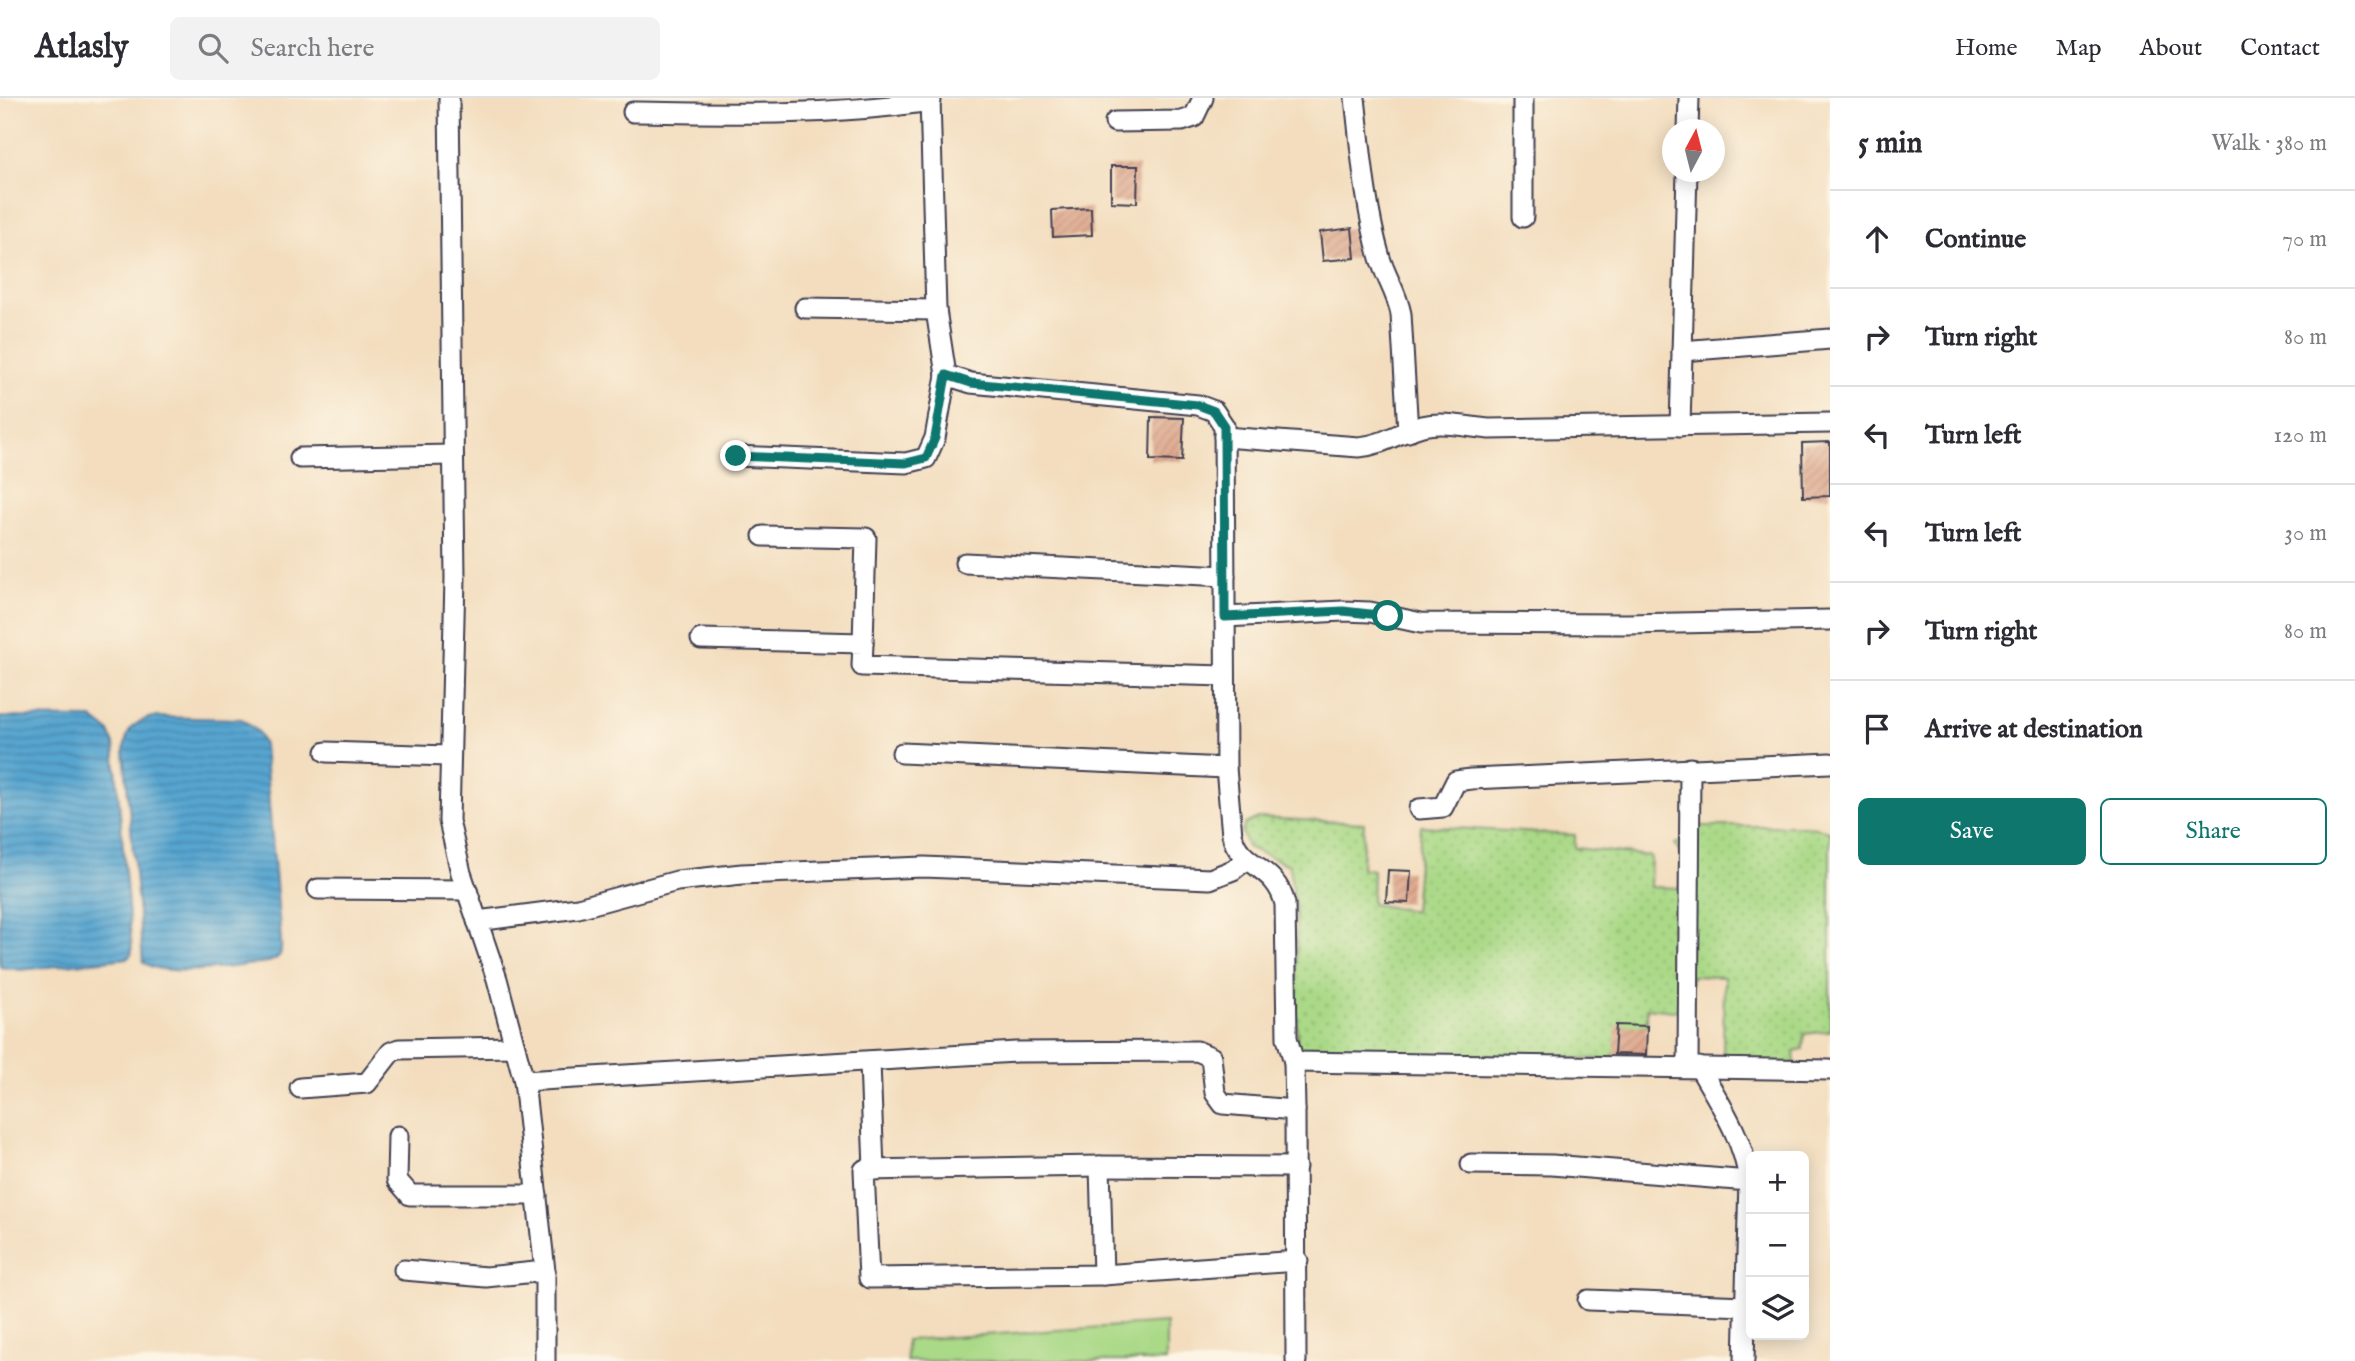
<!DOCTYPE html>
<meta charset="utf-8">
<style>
:root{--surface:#fff;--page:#f2f2f3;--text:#2b2b33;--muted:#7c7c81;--line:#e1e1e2;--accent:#0f766e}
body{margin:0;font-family:"IM FELL English",serif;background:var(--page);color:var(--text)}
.controls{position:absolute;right:21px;bottom:21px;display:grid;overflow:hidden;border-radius:10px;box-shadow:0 4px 18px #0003}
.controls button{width:63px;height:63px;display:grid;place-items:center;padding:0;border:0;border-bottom:2px solid var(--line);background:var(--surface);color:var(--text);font:35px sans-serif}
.compass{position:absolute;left:1662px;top:21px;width:63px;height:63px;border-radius:50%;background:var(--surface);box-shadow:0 4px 18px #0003;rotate:7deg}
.stop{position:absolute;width:21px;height:21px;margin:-16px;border:5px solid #0f766e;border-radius:50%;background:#fff}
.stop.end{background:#0f766e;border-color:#fff;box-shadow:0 2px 7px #0008}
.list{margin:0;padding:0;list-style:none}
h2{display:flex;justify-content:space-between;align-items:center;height:91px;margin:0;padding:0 28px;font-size:30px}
h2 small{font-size:23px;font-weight:400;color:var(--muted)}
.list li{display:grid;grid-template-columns:46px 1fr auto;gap:21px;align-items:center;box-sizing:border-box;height:98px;padding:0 28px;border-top:2px solid var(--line)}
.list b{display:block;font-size:26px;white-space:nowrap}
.list em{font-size:23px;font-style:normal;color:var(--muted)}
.actions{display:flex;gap:14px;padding:21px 28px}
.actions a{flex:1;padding:16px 0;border:2px solid var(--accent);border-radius:10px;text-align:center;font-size:24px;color:var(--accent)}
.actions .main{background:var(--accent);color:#fff}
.icon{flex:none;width:38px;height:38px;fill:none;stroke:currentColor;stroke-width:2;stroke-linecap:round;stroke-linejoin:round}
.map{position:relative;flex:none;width:1830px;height:1263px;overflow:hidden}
header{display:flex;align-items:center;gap:42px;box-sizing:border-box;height:98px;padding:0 35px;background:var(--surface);border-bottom:2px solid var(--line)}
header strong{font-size:33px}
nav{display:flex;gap:38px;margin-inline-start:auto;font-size:24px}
.search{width:490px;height:63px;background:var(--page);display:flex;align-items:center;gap:18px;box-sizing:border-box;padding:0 24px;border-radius:10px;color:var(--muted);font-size:26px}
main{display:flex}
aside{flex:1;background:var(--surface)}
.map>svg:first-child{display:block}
</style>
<header>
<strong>Atlasly</strong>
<div class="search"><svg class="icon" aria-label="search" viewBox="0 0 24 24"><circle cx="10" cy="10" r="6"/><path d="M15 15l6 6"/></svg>Search here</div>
<nav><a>Home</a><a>Map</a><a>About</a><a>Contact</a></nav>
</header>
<main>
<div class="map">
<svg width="1830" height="1263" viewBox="0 0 1830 1263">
<defs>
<pattern id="grass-dots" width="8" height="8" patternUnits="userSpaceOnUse" patternTransform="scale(1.75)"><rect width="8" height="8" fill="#aad987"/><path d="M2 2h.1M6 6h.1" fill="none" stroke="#92ba75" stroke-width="1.8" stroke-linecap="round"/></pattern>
<pattern id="water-rules" width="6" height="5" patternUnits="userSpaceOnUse" patternTransform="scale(1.75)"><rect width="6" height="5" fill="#56a5d0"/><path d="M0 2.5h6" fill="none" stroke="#4786aa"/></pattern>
<pattern id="building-hatch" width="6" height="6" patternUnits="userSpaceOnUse" patternTransform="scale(1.75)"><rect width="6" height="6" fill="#dea78c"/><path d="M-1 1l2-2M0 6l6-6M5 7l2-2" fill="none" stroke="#be8f7a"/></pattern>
</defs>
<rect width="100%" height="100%" fill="#fcf5e5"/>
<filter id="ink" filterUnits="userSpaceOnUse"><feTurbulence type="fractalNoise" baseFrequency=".0143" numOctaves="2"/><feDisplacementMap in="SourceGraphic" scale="14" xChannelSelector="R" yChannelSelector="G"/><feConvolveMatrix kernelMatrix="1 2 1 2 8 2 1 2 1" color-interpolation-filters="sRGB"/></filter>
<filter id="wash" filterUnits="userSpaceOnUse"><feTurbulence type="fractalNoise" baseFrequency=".00686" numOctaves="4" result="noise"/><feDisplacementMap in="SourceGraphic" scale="28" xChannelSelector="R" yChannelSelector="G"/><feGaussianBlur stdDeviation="1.57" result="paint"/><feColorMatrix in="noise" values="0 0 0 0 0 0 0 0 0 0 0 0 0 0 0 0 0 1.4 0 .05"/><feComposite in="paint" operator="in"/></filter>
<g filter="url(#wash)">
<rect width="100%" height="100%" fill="#f3ddbe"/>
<polygon fill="url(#grass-dots)" stroke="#667e61" stroke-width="2" points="1258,720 1364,725 1362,770 1373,772 1372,806 1414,813 1421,728 1575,737 1575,750 1651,758 1650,789 1682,790 1683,760 1675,746 1683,743 1686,728 1806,728 1830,733 1830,933 1804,936 1803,951 1794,953 1795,967 1723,961 1724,879 1691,878 1691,906 1674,913 1647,910 1647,928 1614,956 1613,961 1301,958 1297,946 1296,813 1289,767 1247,749 1242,734 1245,726"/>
<polygon fill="#aad987" stroke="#667e61" stroke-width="2" points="1166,1225 1166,1263 907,1263 906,1242"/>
<g fill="url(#water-rules)" stroke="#3c6486" stroke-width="2">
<polygon points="0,619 92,620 109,633 114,646 131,841 132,855 128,860 21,872 0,869"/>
<path d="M152 619 242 621 258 634 264 647 281 842C282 855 282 859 269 864 239 867 166 882 143 864L124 654C126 633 131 625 152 619Z"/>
</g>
<g id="blocks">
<g fill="url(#building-hatch)">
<polygon points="1111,68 1138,68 1137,105 1111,104"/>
<polygon points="1091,110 1092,137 1053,139 1052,112"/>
<polygon points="1352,130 1355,160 1323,163 1320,134"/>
<polygon points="1151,319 1184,320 1182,363 1150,362"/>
<polygon points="1830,344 1830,398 1803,399 1802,345"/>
<polygon points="1388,772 1411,773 1409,805 1386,804"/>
<polygon points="1616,927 1647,928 1646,957 1614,956"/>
</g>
</g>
</g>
<g filter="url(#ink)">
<use href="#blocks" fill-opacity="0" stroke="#413e4f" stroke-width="2"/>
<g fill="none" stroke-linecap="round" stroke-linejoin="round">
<g stroke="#413e4f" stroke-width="23">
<g id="minor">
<polyline points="449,0 455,480 449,723 461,775 497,881 524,983 545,1173 545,1263"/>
<path d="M930 0 936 212 946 277 971 285 1198 307 1214 313 1224 328 1226 670 1232 737C1239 769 1276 767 1285 806L1287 940 1294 964 1295 1012 1296 1263"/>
<path d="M1355 0C1361 53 1365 108 1380 160 1386 180 1397 195 1401 216L1408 334"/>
<path d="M633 14C737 16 827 18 931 3"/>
<polyline points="1115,24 1182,23 1194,19 1203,0"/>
<polyline points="1688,32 1689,0"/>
<polyline points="1523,119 1523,0"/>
<polyline points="805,210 936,212"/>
<polyline points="1682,253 1830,241"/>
<polyline points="1680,328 1687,74"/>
<path d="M1224 339 1359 349C1383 347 1399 334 1422 328 1444 323 1467 329 1489 331L1830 325"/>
<polyline points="735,358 906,365 926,360 935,340 946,277"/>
<polyline points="300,360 452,357"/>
<polyline points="763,438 866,440 863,545"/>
<polyline points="965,465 1225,478"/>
<polyline points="1225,519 1343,513 1370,514 1421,525 1627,526 1830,522"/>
<polyline points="701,541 863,545 862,568 1225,578"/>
<polyline points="326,654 448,658"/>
<polyline points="902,655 1226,670"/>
<polyline points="1419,711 1443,709 1456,683 1471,681 1830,665"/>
<polyline points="318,791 467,792"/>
<polyline points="477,823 578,810 677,783 742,776 924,769 1210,781 1233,772 1247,761"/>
<polyline points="870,964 874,1072"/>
<polyline points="1294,964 1830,972"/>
<polyline points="1688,968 1690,670"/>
<path d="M1699 969C1720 1006 1744 1041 1749 1083L1744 1263"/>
<polyline points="524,983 1016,954 1197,953 1211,959 1215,995 1223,1006 1295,1012"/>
<polyline points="300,990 367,985 391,954 399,951 515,949"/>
<polyline points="398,1038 397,1082 410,1097 537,1097"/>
<polyline points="1471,1066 1552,1067 1749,1083"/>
<polyline points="1100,1068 1103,1177"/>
<polyline points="1296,1069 1100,1068 864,1072 869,1180 1103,1177 1298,1163"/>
<polyline points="404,1172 486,1179 545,1173"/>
<polyline points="1588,1202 1746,1208"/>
</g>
</g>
<use href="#minor" stroke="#fff" stroke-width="19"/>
</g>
</g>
<g fill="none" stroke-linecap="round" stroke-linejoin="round" filter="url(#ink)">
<polyline stroke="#0f766e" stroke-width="9" points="736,358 906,365 926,360 935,340 946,277 971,285 1198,307 1214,313 1224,328 1225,519 1343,513 1388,518"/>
</g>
</svg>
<div class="controls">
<button>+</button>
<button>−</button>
<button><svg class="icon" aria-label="layers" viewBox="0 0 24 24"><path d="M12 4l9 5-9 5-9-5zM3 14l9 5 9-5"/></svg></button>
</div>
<svg class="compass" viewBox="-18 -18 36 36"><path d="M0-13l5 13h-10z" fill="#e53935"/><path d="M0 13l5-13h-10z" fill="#7c7c81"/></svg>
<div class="stop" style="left:1388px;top:518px"></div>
<div class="stop end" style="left:736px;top:358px"></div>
</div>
<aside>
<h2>5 min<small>Walk · 380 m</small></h2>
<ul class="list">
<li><svg class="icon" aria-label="ahead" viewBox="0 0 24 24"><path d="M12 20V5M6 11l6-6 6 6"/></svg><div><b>Continue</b></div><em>70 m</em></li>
<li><svg class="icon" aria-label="right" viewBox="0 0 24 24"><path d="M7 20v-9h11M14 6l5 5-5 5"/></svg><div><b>Turn right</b></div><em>80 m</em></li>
<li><svg class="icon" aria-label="left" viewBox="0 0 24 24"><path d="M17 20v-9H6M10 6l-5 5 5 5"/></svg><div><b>Turn left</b></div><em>120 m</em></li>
<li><svg class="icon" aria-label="left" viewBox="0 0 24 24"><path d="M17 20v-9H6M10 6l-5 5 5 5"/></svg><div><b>Turn left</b></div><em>30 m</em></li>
<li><svg class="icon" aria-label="right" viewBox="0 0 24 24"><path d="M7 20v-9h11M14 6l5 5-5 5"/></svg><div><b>Turn right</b></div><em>80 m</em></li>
<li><svg class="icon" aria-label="arrive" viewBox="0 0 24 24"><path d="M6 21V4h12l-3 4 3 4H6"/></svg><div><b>Arrive at destination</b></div></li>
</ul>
<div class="actions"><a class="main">Save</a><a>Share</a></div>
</aside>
</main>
